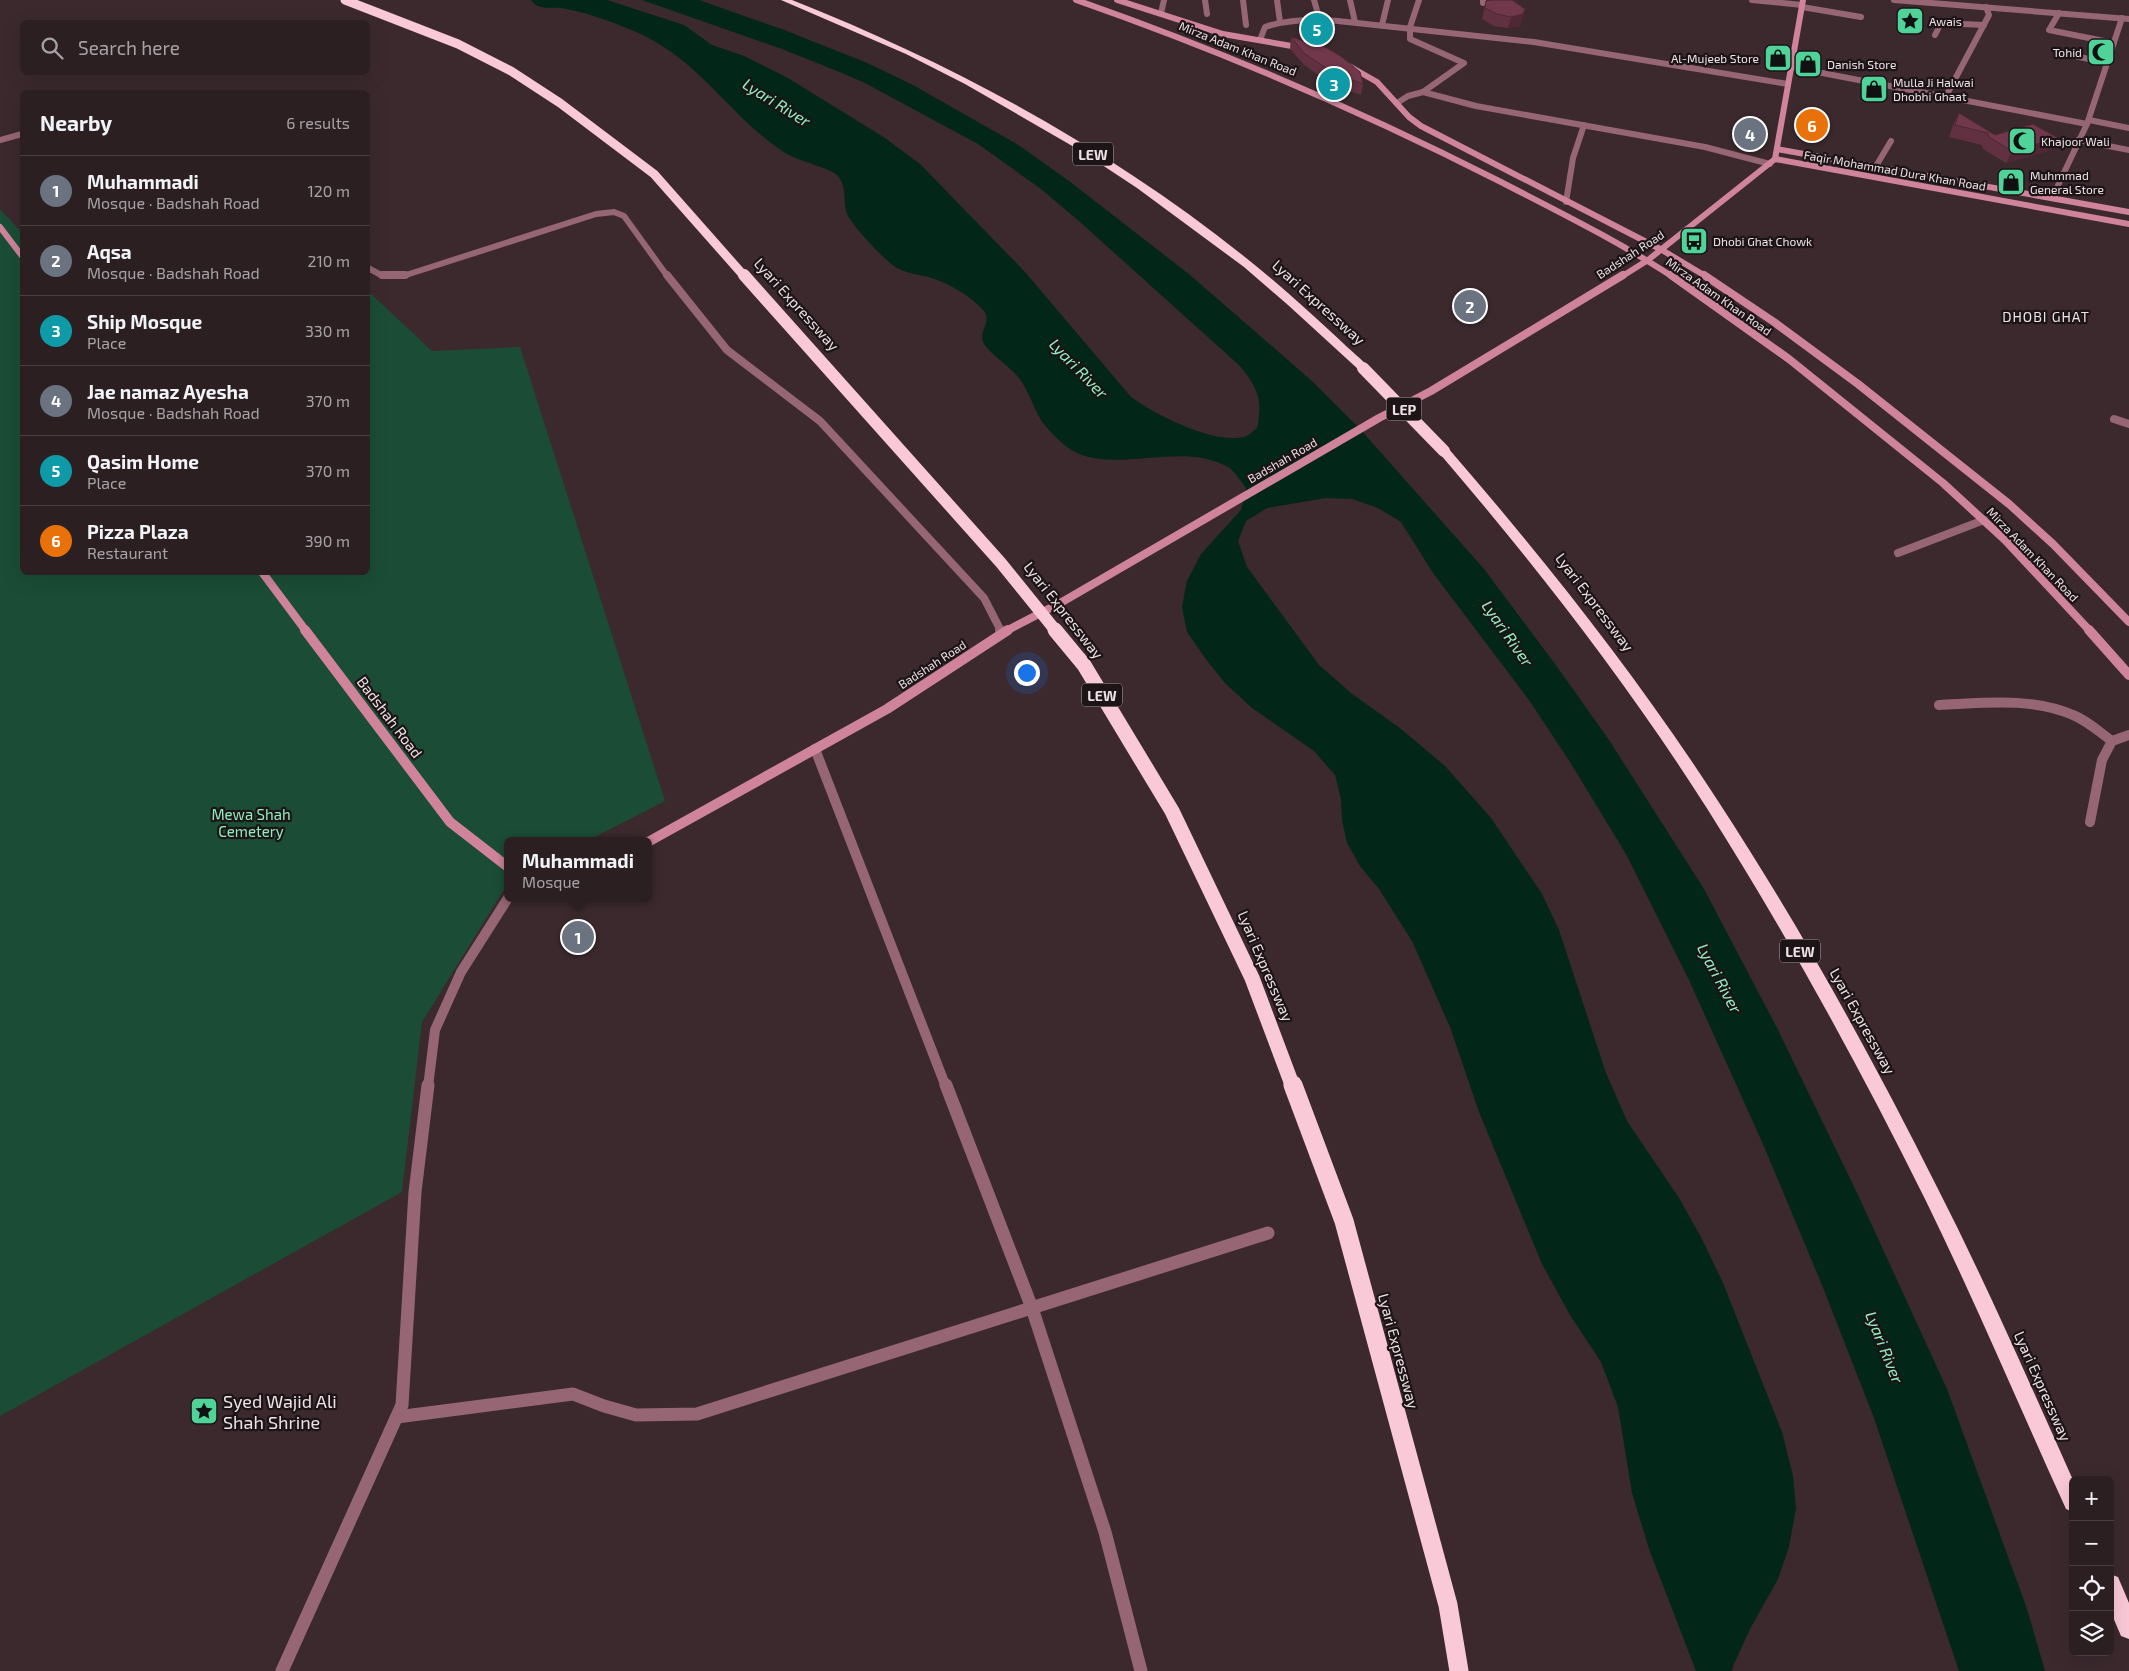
<!DOCTYPE html>
<meta charset="utf-8">
<style>
:root{--surface:#2c1f22;--page:#34272a;--text:#f1f3f6;--muted:#a6a2a5;--line:#483d40;--accent:#4fd399}
body{margin:0;font-family:"Exo 2",sans-serif;background:var(--page);color:var(--text)}
.controls{position:absolute;right:15px;bottom:15px;display:grid;overflow:hidden;border-radius:8px;box-shadow:0 5px 20px #0002}
.controls button{width:45px;height:45px;display:grid;place-items:center;padding:0;border:0;border-bottom:1px solid var(--line);background:var(--surface);color:var(--text);font:25px sans-serif}
.you{position:absolute;left:1026px;top:672px;width:18px;height:18px;margin:-12px;border:4px solid #fff;border-radius:50%;background:#1a73e8;box-shadow:0 0 0 8px #1a73e833}
.badge{display:grid;place-items:center;width:32px;height:32px;border-radius:50%;background:var(--accent);color:#fff;font-size:16px;font-weight:700}
.pin{position:absolute;translate:-50% -50%;border:2px solid #fff;box-shadow:0 1px 5px #0006}
.popup{position:absolute;left:504px;top:837px;width:148px;height:65px;box-sizing:border-box;display:grid;place-content:center;border-radius:8px;background:var(--surface);filter:drop-shadow(0 1px 4px #0005);font-size:16px;white-space:nowrap;color:var(--muted)}
.popup b{font-size:19px;color:var(--text)}
.popup::after{content:'';position:absolute;left:50%;top:100%;margin-left:-10px;border:10px solid transparent;border-top-color:var(--surface)}
.list{margin:0;padding:0;list-style:none}
h2{display:flex;justify-content:space-between;align-items:center;height:65px;margin:0;padding:0 20px;font-size:21px}
h2 small{font-size:16px;font-weight:400;color:var(--muted)}
.list li{display:grid;grid-template-columns:32px 1fr auto;gap:15px;align-items:center;box-sizing:border-box;height:70px;padding:0 20px;border-top:1px solid var(--line)}
.list b{display:block;font-size:19px;white-space:nowrap}
.list p{margin:0;font-size:16px;white-space:nowrap;color:var(--muted)}
.list em{font-size:16px;font-style:normal;color:var(--muted)}
.icon{flex:none;width:28px;height:28px;fill:none;stroke:currentColor;stroke-width:2;stroke-linecap:round;stroke-linejoin:round}
.map{position:relative;flex:none;width:2129px;height:1671px;overflow:hidden}
.search{position:absolute;background:var(--surface);box-shadow:0 5px 20px #0002;left:20px;top:20px;width:350px;height:55px;display:flex;align-items:center;gap:12px;box-sizing:border-box;padding:0 18px;border-radius:8px;color:var(--muted);font-size:19px}
.panel{position:absolute;background:var(--surface);box-shadow:0 5px 20px #0002;left:20px;top:90px;width:350px;height:485px;border-radius:8px}
.map>svg:first-child{display:block}
</style>
<div class="map">
<svg width="2129" height="1671" viewBox="0 0 2129 1671">
<rect width="100%" height="100%" fill="#3b292e"/>
<polygon fill="#1b4d36" points="0,209 22,233 22,572 368,572 368,291 432,351 520,347 665,801 587,841 508,841 508,883 422,1022 402,1192 0,1416"/>
<path fill="#022617" d="M531 0H607L684 25 712 45 744 56 788 78 885 138 920 164 1025 272 1131 397C1156 415 1212 444 1244 437 1249 436 1253 431 1257 428 1263 400 1258 388 1240 366L1080 222 1041 189 978 144 865 83 842 73 782 49 642 0H699L784 30 865 62 913 85 1020 146 1069 181 1190 275 1313 382 1360 429 1484 569 1555 664 1609 740 1704 889 1776 1026 1858 1195 1947 1389 2027 1609 2045 1671H1959L1874 1418 1822 1285 1763 1144 1689 980 1626 854 1570 762 1529 700 1433 573 1401 522 1378 508 1352 499 1326 498 1267 508 1246 521 1238 541 1247 567 1319 665 1351 693 1401 729 1445 766 1491 818 1542 894 1559 930 1606 1073 1627 1121 1679 1198 1702 1239 1723 1283 1782 1432 1793 1476 1796 1508 1789 1547 1778 1579 1750 1629 1733 1666 1732 1671H1696L1649 1549 1632 1493 1618 1407 1601 1362 1570 1315 1542 1264 1479 1112 1450 1027 1412 941 1379 889 1360 866 1347 843 1342 820 1341 799 1335 775 1314 751 1252 708 1225 683 1208 662 1187 632 1182 607 1187 581 1201 554 1241 510 1246 488C1241 482 1235 471 1228 467 1179 439 1109 478 1067 447 1058 440 1048 430 1041 420 1033 407 1029 391 1019 378 1011 367 988 353 983 342 979 330 992 322 984 311 971 296 947 282 928 277 913 273 901 273 889 262 878 253 855 228 848 216 842 204 848 188 838 176 829 167 800 162 787 154 743 127 715 84 674 54 660 44 645 35 629 29 610 21 582 11 561 8 554 7 545 9 538 6 535 5 533 2 531 0Z"/>
<g fill="none" stroke-linecap="round" stroke-linejoin="round">
<g stroke="#966675" stroke-width="6">
<polyline points="1205,0 1207,14"/>
<polyline points="1243,0 1246,25"/>
<polyline points="1277,0 1280,22"/>
<polyline points="1314,0 1320,21"/>
<polyline points="1350,0 1355,22"/>
<polyline points="1483,0 1483,3"/>
<polyline points="1752,0 1802,5"/>
<polyline points="1894,0 2129,19"/>
<polyline points="1802,7 1861,17"/>
<polyline points="1161,13 1164,0"/>
<polyline points="2059,13 2049,30 2114,43"/>
<polyline points="1382,25 1388,0"/>
<polyline points="1935,35 1941,23 1984,25"/>
<path d="M1260 40 1265 27C1289 19 1313 19 1338 21L1534 42 1788 84"/>
<polyline points="2057,52 2107,63"/>
<polyline points="1791,67 2087,124"/>
<polyline points="1423,92 1476,106 1705,147 1770,164"/>
<polyline points="1945,98 1989,15 1986,7"/>
<polyline points="1397,103 1408,96 1423,92 1464,63 1410,39 1410,27 1419,0"/>
<polyline points="2089,120 2129,128"/>
<polyline points="0,140 22,134"/>
<polyline points="2078,140 2129,150"/>
<polyline points="1876,166 1891,141"/>
<polyline points="2052,198 2087,124 2122,18"/>
<polyline points="1566,202 1573,158 1584,125"/>
<polyline points="368,268 383,276 403,276 596,214 614,212 624,216 668,277"/>
</g>
<g stroke="#966675" stroke-width="8">
<polyline points="382,275 405,275"/>
<polyline points="667,275 727,350 820,421 984,598 1001,631"/>
<polyline points="2114,419 2129,424"/>
<polyline points="1898,553 1984,520"/>
</g>
<g stroke="#966675" stroke-width="10">
<polyline points="1000,630 1002,633"/>
<path d="M1939 705C1984 703 2031 697 2073 715 2088 721 2099 732 2112 741"/>
<polyline points="815,749 946,1087"/>
<polyline points="2090,822 2102,760 2112,741 2129,735"/>
<polyline points="428,1087 435,1030 461,972 508,898"/>
</g>
<g stroke="#966675" stroke-width="13">
<polyline points="946,1085 1032,1308 1105,1532 1141,1671"/>
<polyline points="397,1417 573,1394 604,1406 636,1415 697,1414 1268,1233"/>
<polyline points="282,1671 402,1405 415,1192 428,1085"/>
</g>
<g stroke="#cf849c" stroke-width="6">
<path d="M1076 0C1222 51 1363 112 1501 182 1559 212 1618 241 1673 277"/>
<polyline points="1117,0 1223,34 1303,48"/>
<polyline points="1349,66 1377,82 1409,117 1421,126 1662,250 1707,277"/>
<polyline points="1777,149 2129,212"/>
<polyline points="1775,159 2129,224"/>
<polyline points="0,227 22,256"/>
<polyline points="1621,277 1648,260 1775,159 1803,0"/>
</g>
<g stroke="#cf849c" stroke-width="8">
<polyline points="1671,275 1789,359 1943,483 2005,540 2090,631"/>
<polyline points="1704,275 1774,322 1858,384 2009,504 2053,544 2129,622"/>
<polyline points="262,572 306,631"/>
<polyline points="1006,631 1062,602 1379,418 1431,391 1623,275"/>
</g>
<g stroke="#cf849c" stroke-width="10">
<polyline points="305,630 450,822 508,867"/>
<polyline points="2089,630 2129,675"/>
<polyline points="648,842 887,709 1008,630"/>
</g>
<g fill="#fac9d7" fill-rule="evenodd">
<path d="M781 0H792C971 71 1142 166 1288 293 1307 310 1326 327 1344 344 1352 352 1362 359 1369 368L1367 370H1359L1288 305 1244 267 1137 188 1081 151 965 84 906 54Z"/>
<path d="M1444 447 1448 448C1546 561 1637 676 1718 801 1799 925 1871 1055 1937 1187 1986 1283 2029 1382 2073 1480V1512L2066 1509C2019 1406 1975 1301 1925 1199 1859 1066 1787 935 1708 810 1628 684 1537 567 1440 454L1438 451Z"/>
<polygon points="2110,1574 2118,1577 2129,1603 2129,1639 2121,1636 2110,1610"/>
</g>
<polyline stroke="#fac9d7" stroke-width="9" points="345,0 458,44 511,71 560,103 654,174 745,277"/>
<g stroke="#fac9d7" stroke-width="12">
<polyline points="744,275 1001,563 1056,631"/>
<polyline points="1363,368 1444,451"/>
</g>
<polyline stroke="#fac9d7" stroke-width="15" points="1055,630 1084,665 1172,811 1252,978 1293,1087"/>
<polyline stroke="#fac9d7" stroke-width="19" points="1293,1085 1344,1221 1448,1605 1459,1671"/>
</g>
<g fill="#613041">
<polygon points="1486,1 1525,9 1520,26 1508,28 1494,26 1482,19"/>
<polygon points="1291,37 1363,84 1361,95 1333,85 1304,65 1290,49"/>
<polygon points="1959,113 1995,135 2051,150 2006,163 1983,149 1982,145 1949,137 1953,125"/>
</g>
<g fill="#4f2735">
<polygon points="1525,9 1520,26 1508,28 1511,17"/>
<polygon points="2058,138 2051,150 2006,163 2012,151"/>
</g>
<g fill="#71384c" stroke="#4f2735">
<polygon points="1492,0 1512,0 1525,9 1523,14 1511,17 1497,14 1485,8 1486,1"/>
<polygon points="1291,37 1325,47 1342,57 1360,72 1363,84 1334,73 1305,54"/>
<polygon points="1959,113 1995,135 2033,124 2058,138 2012,151 1989,137 1988,133 1955,125"/>
</g>
<defs>
<g id="sight-square" transform="scale(1.4375)"><rect x="-9" y="-9" width="18" height="18" rx="4" fill="#4fd399" stroke="#1c1417"/><path d="M0-6L1.8-2.2L6-1.7L2.9 1.2L3.7 5.4L0 3.3L-3.7 5.4L-2.9 1.2L-6-1.7L-1.8-2.2Z" fill="#111"/></g>
<g id="mosque-square" transform="scale(1.4375)"><rect x="-9" y="-9" width="18" height="18" rx="4" fill="#4fd399" stroke="#1c1417"/><path d="M3.5-4.9A6 6 0 1 0 3.5 4.9A5 5 0 1 1 3.5-4.9Z" fill="#111"/></g>
<g id="shop-square" transform="scale(1.4375)"><rect x="-9" y="-9" width="18" height="18" rx="4" fill="#4fd399" stroke="#1c1417"/><path d="M-5-2.5h2.3a2.7 3.5 0 0 1 5.4 0H5L5.5 6h-11ZM-1.5-2.5h3a1.5 2.3 0 0 0-3 0Z" fill="#111"/></g>
<g id="bus-square" transform="scale(1.4375)"><rect x="-9" y="-9" width="18" height="18" rx="4" fill="#4fd399" stroke="#1c1417"/><path d="M-5-6H5V4H4V6H2V4H-2V6H-4V4H-5ZM-3.5-4V0h7V-4ZM-3.5 1.2v1.5H-2V1.2ZM2 1.2v1.5H3.5V1.2Z" fill="#111"/></g>
</defs>
<g fill-rule="evenodd">
<use href="#sight-square" x="1910" y="21"/>
<use href="#mosque-square" x="2101" y="52"/>
<use href="#shop-square" x="1778" y="58"/>
<use href="#shop-square" x="1808" y="64"/>
<use href="#shop-square" x="1874" y="89"/>
<use href="#mosque-square" x="2022" y="141"/>
<use href="#shop-square" x="2011" y="182"/>
<use href="#bus-square" x="1694" y="241"/>
<use href="#sight-square" x="204" y="1411"/>
</g>
<g text-anchor="middle" dominant-baseline="central" stroke-width="4.5" stroke-linejoin="round" paint-order="stroke">
<g font-size="12" fill="#eee2e5" stroke="#1c1417" text-anchor="start">
<text x="1929" y="21">Awais</text>
<text x="2082" y="52" text-anchor="end">Tohid</text>
<text x="1759" y="58" text-anchor="end">Al-Mujeeb Store</text>
<text x="1827" y="64">Danish Store</text>
<text x="1893" y="82">Mulla Ji Halwai<tspan x="1893" dy="14">Dhobhi Ghaat</tspan></text>
<text x="2041" y="141">Khajoor Wali</text>
<text x="2030" y="175">Muhmmad<tspan x="2030" dy="14">General Store</tspan></text>
<text x="1713" y="241">Dhobi Ghat Chowk</text>
</g>
<g font-size="12" fill="#eee2e5" stroke="#1c1417">
<text transform="translate(1238 48) rotate(22)">Mirza Adam Khan Road</text>
<text transform="translate(1895 170) rotate(10)">Faqir Mohammad Dura Khan Road</text>
<text transform="translate(1630 254) rotate(-33)">Badshah Road</text>
<text transform="translate(1719 296) rotate(35)">Mirza Adam Khan Road</text>
<text transform="translate(1282 460) rotate(-30)">Badshah Road</text>
<text transform="translate(2033 554) rotate(46)">Mirza Adam Khan Road</text>
<text transform="translate(932 664) rotate(-33)">Badshah Road</text>
</g>
<g fill="#1c1417" stroke="#afa4a7" stroke-width="1">
<rect x="1073" y="142.5" width="40" height="23" rx="4"/>
<rect x="1386.5" y="397.5" width="35" height="23" rx="4"/>
<rect x="1082" y="683.5" width="40" height="23" rx="4"/>
<rect x="1780" y="939.5" width="40" height="23" rx="4"/>
</g>
<g font-size="14" font-weight="bold" fill="#eee2e5">
<text x="1093" y="154">LEW</text>
<text x="1404" y="409">LEP</text>
<text x="1102" y="695">LEW</text>
<text x="1800" y="951">LEW</text>
</g>
<g font-size="14" letter-spacing="1" fill="#eee2e5" stroke="#1c1417">
<text x="2046" y="316">DHOBI GHAT</text>
</g>
<g font-size="15" fill="#eee2e5" stroke="#1c1417">
<text transform="translate(1319 302) rotate(42)">Lyari Expressway</text>
<text transform="translate(797 304) rotate(48)">Lyari Expressway</text>
<text transform="translate(1595 602) rotate(53)">Lyari Expressway</text>
<text transform="translate(1064 610) rotate(52)">Lyari Expressway</text>
<text transform="translate(390 717) rotate(53)">Badshah Road</text>
<text transform="translate(1266 966) rotate(67)">Lyari Expressway</text>
<text transform="translate(1863 1021) rotate(61)">Lyari Expressway</text>
<text transform="translate(1399 1351) rotate(75)">Lyari Expressway</text>
<text transform="translate(2043 1386) rotate(66)">Lyari Expressway</text>
</g>
<g font-size="15" fill="#8fedbd" stroke="#1c1417">
<text x="251" y="814">Mewa Shah<tspan x="251" dy="17">Cemetery</tspan></text>
</g>
<g font-size="16" font-style="italic" fill="#91f0c0" stroke="#1c1417">
<text transform="translate(777 102) rotate(32)">Lyari River</text>
<text transform="translate(1079 368) rotate(46)">Lyari River</text>
<text transform="translate(1508 633) rotate(55)">Lyari River</text>
<text transform="translate(1720 978) rotate(62)">Lyari River</text>
<text transform="translate(1885 1347) rotate(68)">Lyari River</text>
</g>
<g font-size="18" fill="#eee2e5" stroke="#1c1417" text-anchor="start">
<text x="223" y="1401">Syed Wajid Ali<tspan x="223" dy="21">Shah Shrine</tspan></text>
</g>
</g>
</svg>
<div class="controls">
<button>+</button>
<button>−</button>
<button><svg class="icon" aria-label="locate" viewBox="0 0 24 24"><circle cx="12" cy="12" r="6"/><path d="M12 2v4M12 18v4M2 12h4M18 12h4"/></svg></button>
<button><svg class="icon" aria-label="layers" viewBox="0 0 24 24"><path d="M12 4l9 5-9 5-9-5zM3 14l9 5 9-5"/></svg></button>
</div>
<div class="you"></div>
<div class="pin badge" style="left:578px;top:937px;background:#6b7280">1</div>
<div class="popup"><b>Muhammadi</b>Mosque</div>
<div class="pin badge" style="left:1470px;top:306px;background:#6b7280">2</div>
<div class="pin badge" style="left:1334px;top:84px;background:#0f9aa8">3</div>
<div class="pin badge" style="left:1750px;top:134px;background:#6b7280">4</div>
<div class="pin badge" style="left:1317px;top:29px;background:#0f9aa8">5</div>
<div class="pin badge" style="left:1812px;top:125px;background:#e8710a">6</div>
<div class="search"><svg class="icon" aria-label="search" viewBox="0 0 24 24"><circle cx="10" cy="10" r="6"/><path d="M15 15l6 6"/></svg>Search here</div>
<section class="panel">
<h2>Nearby<small>6 results</small></h2>
<ul class="list">
<li><span class="badge" style="background:#6b7280">1</span><div><b>Muhammadi</b><p>Mosque · Badshah Road</p></div><em>120 m</em></li>
<li><span class="badge" style="background:#6b7280">2</span><div><b>Aqsa</b><p>Mosque · Badshah Road</p></div><em>210 m</em></li>
<li><span class="badge" style="background:#0f9aa8">3</span><div><b>Ship Mosque</b><p>Place</p></div><em>330 m</em></li>
<li><span class="badge" style="background:#6b7280">4</span><div><b>Jae namaz Ayesha</b><p>Mosque · Badshah Road</p></div><em>370 m</em></li>
<li><span class="badge" style="background:#0f9aa8">5</span><div><b>Qasim Home</b><p>Place</p></div><em>370 m</em></li>
<li><span class="badge" style="background:#e8710a">6</span><div><b>Pizza Plaza</b><p>Restaurant</p></div><em>390 m</em></li>
</ul>
</section>
</div>
